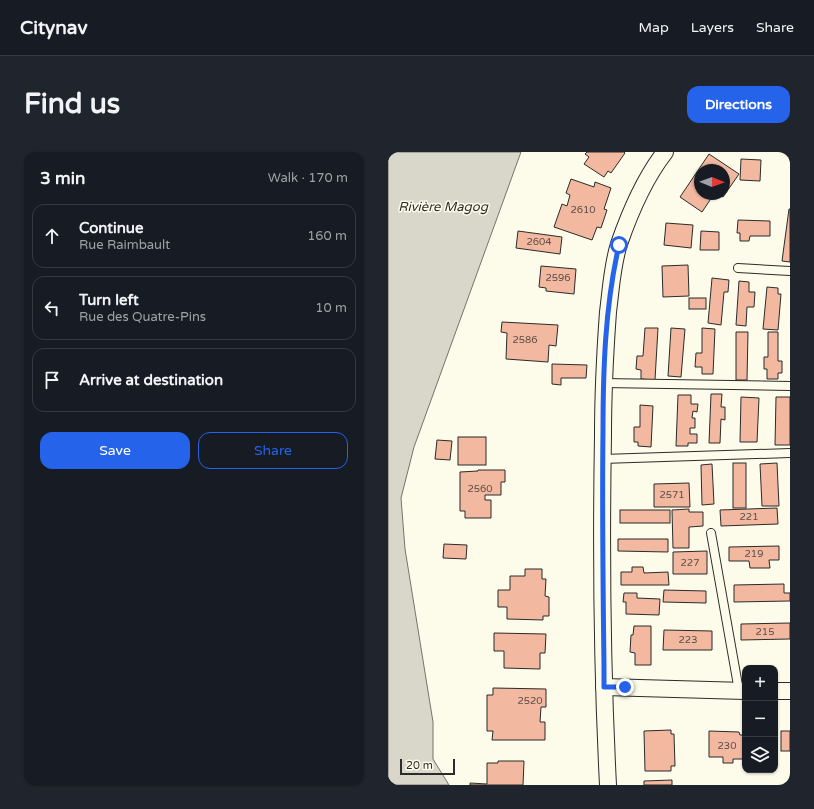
<!DOCTYPE html>
<meta charset="utf-8">
<style>
:root{--surface:#171b24;--page:#20242c;--text:#f1f3f6;--muted:#9ea1a6;--line:#363941;--accent:#2563eb}
body{margin:0;font-family:"Varela Round",sans-serif;background:var(--page);color:var(--text)}
.controls{position:absolute;right:12px;bottom:12px;display:grid;overflow:hidden;border-radius:8px;box-shadow:0 1px 3px #0004}
.controls button{width:36px;height:36px;display:grid;place-items:center;padding:0;border:0;border-bottom:1px solid var(--line);background:var(--surface);color:var(--text);font:20px sans-serif}
.compass{position:absolute;left:306px;top:12px;width:36px;height:36px;border-radius:50%;background:var(--surface);box-shadow:0 1px 3px #0004;rotate:91deg}
.scale{position:absolute;left:12px;bottom:10px;width:55px;box-sizing:border-box;padding-left:4px;border:2px solid #2b2b2b;border-top:0;font-size:11px;line-height:14px;white-space:nowrap;color:#2b2b2b;-webkit-text-stroke:3px #fdfbea;paint-order:stroke}
.stop{position:absolute;width:12px;height:12px;margin:-9px;border:3px solid #2563eb;border-radius:50%;background:#fff}
.stop.end{background:#2563eb;border-color:#fff;box-shadow:0 1px 4px #0008}
.list{margin:0;padding:0;list-style:none}
h2{display:flex;justify-content:space-between;align-items:center;height:52px;margin:0;padding:0 16px;font-size:17px}
h2 small{font-size:13px;font-weight:400;color:var(--muted)}
.list li{display:grid;grid-template-columns:26px 1fr auto;gap:12px;align-items:center;box-sizing:border-box;height:64px;margin:0 8px 8px;padding:0 8px;border:1px solid var(--line);border-radius:12px}
.list b{display:block;font-size:15px;white-space:nowrap}
.list p{margin:0;font-size:13px;white-space:nowrap;color:var(--muted)}
.list em{font-size:13px;font-style:normal;color:var(--muted)}
.actions{display:flex;gap:8px;padding:12px 16px}
.actions a{flex:1;padding:9px 0;border:1px solid var(--accent);border-radius:12px;text-align:center;font-size:14px;color:var(--accent)}
.actions .main{background:var(--accent);color:#fff}
.icon{flex:none;width:22px;height:22px;fill:none;stroke:currentColor;stroke-width:2;stroke-linecap:round;stroke-linejoin:round}
.map{position:relative;flex:none;width:402px;height:633px;overflow:hidden;border-radius:12px}
header{display:flex;align-items:center;gap:24px;box-sizing:border-box;height:56px;padding:0 20px;background:var(--surface);border-bottom:1px solid var(--line)}
header strong{font-size:19px}
nav{display:flex;gap:22px;margin-inline-start:auto;font-size:14px}
.intro{display:flex;align-items:center;justify-content:space-between;box-sizing:border-box;height:96px;padding:0 24px}
h1{margin:0;font-size:28px}
.button{padding:10px 18px;border-radius:12px;background:var(--accent);color:#fff;font-size:14px;font-weight:700}
main{display:flex;gap:24px;padding:0 24px}
aside{flex:1;background:var(--surface);border-radius:12px;box-shadow:0 1px 3px #0004}
.map>svg:first-child{display:block}
</style>
<header>
<strong>Citynav</strong>
<nav><a>Map</a><a>Layers</a><a>Share</a></nav>
</header>
<div class="intro"><h1>Find us</h1><a class="button">Directions</a></div>
<main>
<aside>
<h2>3 min<small>Walk · 170 m</small></h2>
<ul class="list">
<li><svg class="icon" aria-label="ahead" viewBox="0 0 24 24"><path d="M12 20V5M6 11l6-6 6 6"/></svg><div><b>Continue</b><p>Rue Raimbault</p></div><em>160 m</em></li>
<li><svg class="icon" aria-label="left" viewBox="0 0 24 24"><path d="M17 20v-9H6M10 6l-5 5 5 5"/></svg><div><b>Turn left</b><p>Rue des Quatre-Pins</p></div><em>10 m</em></li>
<li><svg class="icon" aria-label="arrive" viewBox="0 0 24 24"><path d="M6 21V4h12l-3 4 3 4H6"/></svg><div><b>Arrive at destination</b></div></li>
</ul>
<div class="actions"><a class="main">Save</a><a>Share</a></div>
</aside>
<div class="map">
<svg width="402" height="633" viewBox="0 0 402 633">
<rect width="100%" height="100%" fill="#fdfbea"/>
<polygon fill="#d8d7c9" stroke="#74746e" points="0,0 133,0 26,295 13,346 17,397 45,570 45,607 61,633 0,633"/>
<g fill="#f2b8a0" stroke="#2b2b2b">
<polygon points="199,0 236,0 237,1 223,21 220,19 216,25 196,12 201,5 197,2"/>
<polygon points="321,2 351,22 335,45 330,42 336,42 336,18 312,18 312,42 326,42 314,60 292,45"/>
<polygon points="353,7 373,8 372,29 352,28"/>
<polygon points="183,27 206,35 207,30 223,36 216,57 219,58 213,76 209,75 204,88 166,75 174,52 179,54 182,43 178,41"/>
<polygon points="401,57 402,57 402,110 394,109"/>
<polygon points="350,68 382,69 382,84 362,84 361,89 352,89 352,81 349,81"/>
<polygon points="278,71 305,73 303,96 276,93"/>
<polygon points="130,79 174,85 172,102 128,96"/>
<polygon points="313,79 331,80 331,98 312,98"/>
<polygon points="300,113 301,144 275,145 274,114"/>
<polygon points="153,114 188,117 186,142 158,139 158,136 151,135"/>
<polygon points="324,126 341,128 340,140 336,140 333,173 320,171"/>
<polygon points="351,129 361,130 361,140 367,140 366,155 359,155 358,174 348,173"/>
<polygon points="379,135 390,136 390,142 393,142 390,178 375,177"/>
<rect x="301" y="146" width="17" height="11"/>
<polygon points="114,170 170,173 168,194 161,193 160,210 118,207 119,181 113,180"/>
<polygon points="257,176 270,176 267,228 253,227 253,218 248,217 249,204 255,204"/>
<polygon points="283,176 297,177 293,225 280,224"/>
<polygon points="314,176 327,177 325,222 314,222 314,215 307,215 308,201 314,201"/>
<polygon points="348,180 360,180 359,228 348,228"/>
<polygon points="380,180 390,180 390,209 394,209 394,221 390,221 390,227 379,227 379,217 376,217 376,205 380,205"/>
<polygon points="164,212 199,213 198,226 173,226 173,233 164,232"/>
<polygon points="323,242 334,242 333,255 337,255 337,268 333,267 332,291 321,291"/>
<polygon points="290,243 303,243 303,252 310,252 309,260 305,259 304,266 307,266 307,276 302,276 302,282 309,282 309,291 300,291 300,294 288,294"/>
<polygon points="353,245 371,246 369,290 352,290"/>
<polygon points="388,245 402,245 402,293 387,293"/>
<polygon points="252,253 265,254 263,295 250,294 250,290 246,290 246,275 252,275"/>
<rect x="70" y="285" width="28" height="28"/>
<polygon points="49,288 64,289 62,308 47,307"/>
<rect x="345" y="311" width="13" height="45"/>
<polygon points="389,311 391,354 374,354 372,312"/>
<polygon points="324,312 326,352 314,353 313,313"/>
<polygon points="90,318 117,318 117,330 113,330 113,343 97,343 97,348 103,348 103,366 77,366 77,359 72,359 72,320 90,319"/>
<polygon points="301,331 302,355 266,355 266,332"/>
<polygon points="389,356 390,372 333,374 332,358"/>
<polygon points="301,357 301,360 315,360 315,374 301,375 301,396 285,396 284,358"/>
<rect x="232" y="358" width="50" height="13"/>
<polygon points="230,387 280,387 280,400 230,399"/>
<polygon points="56,392 79,393 78,407 55,406"/>
<polygon points="391,394 391,408 381,408 382,416 362,416 361,409 341,409 341,395"/>
<polygon points="319,399 319,422 285,422 285,400"/>
<polygon points="244,415 255,415 256,421 280,420 281,433 233,433 233,420 244,420"/>
<polygon points="137,417 154,417 154,427 158,427 157,444 161,445 161,464 155,464 155,468 119,467 119,455 110,455 110,438 122,438 122,424 137,424"/>
<polygon points="396,432 396,441 402,441 402,449 346,450 346,433"/>
<polygon points="276,438 318,439 318,451 275,450"/>
<polygon points="236,441 249,441 249,446 272,447 271,463 238,462 238,450 235,450"/>
<polygon points="402,471 402,487 353,488 353,472"/>
<polygon points="246,474 263,474 263,513 247,513 247,501 242,500 243,483 245,483"/>
<polygon points="276,478 324,479 324,498 275,498"/>
<polygon points="106,481 158,482 157,501 152,501 152,517 116,516 116,499 106,499"/>
<polygon points="105,536 158,537 158,555 153,555 152,570 157,570 157,588 104,588 105,579 99,579 99,543 105,543"/>
<polygon points="283,578 283,582 286,582 287,614 283,614 283,619 257,619 256,579"/>
<polygon points="321,579 351,580 352,583 357,583 357,607 345,607 345,611 335,611 335,605 321,605"/>
<rect x="393" y="579" width="9" height="20"/>
<polygon points="110,609 136,609 135,633 82,633 82,631 99,632 99,611 110,611"/>
<polygon points="284,628 284,633 256,633 256,629"/>
</g>
<g fill="none" stroke-linecap="round" stroke-linejoin="round">
<g stroke="#2b2b2b" stroke-width="10">
<g id="lane">
<polyline points="350,116 402,119"/>
<polyline points="215,231 402,234"/>
<polyline points="214,307 402,301"/>
<polyline points="323,381 351,539"/>
</g>
</g>
<g stroke="#2b2b2b" stroke-width="18">
<g id="street">
<polyline points="216,535 357,539"/>
<polyline points="387,539 402,539"/>
<path d="M220 633C214 516 213 399 215 283 215 241 217 201 220 160 223 137 224 114 231 92 242 60 256 27 277 0"/>
</g>
</g>
<use href="#lane" stroke="#fdfbea" stroke-width="8"/>
<use href="#street" stroke="#fdfbea" stroke-width="16"/>
</g>
<g fill="none" stroke-linecap="round" stroke-linejoin="round">
<path stroke="#2563eb" stroke-width="5" d="M231 93C217 154 215 218 215 280 214 358 215 436 216 514V535H237"/>
</g>
<g text-anchor="middle" dominant-baseline="central" stroke-width="3" stroke-linejoin="round" paint-order="stroke">
<g font-size="10" fill="#5d4e48">
<text x="195" y="58">2610</text>
<text x="151" y="90">2604</text>
<text x="170" y="126">2596</text>
<text x="137" y="188">2586</text>
<text x="92" y="337">2560</text>
<text x="284" y="343">2571</text>
<text x="361" y="365">221</text>
<text x="366" y="402">219</text>
<text x="302" y="411">227</text>
<text x="377" y="480">215</text>
<text x="300" y="488">223</text>
<text x="142" y="549">2520</text>
<text x="339" y="594">230</text>
</g>
<g font-size="13" font-style="italic" fill="#2b2b2b" stroke="#fdfbea">
<text x="55" y="55">Rivière Magog</text>
</g>
</g>
</svg>
<div class="controls">
<button>+</button>
<button>−</button>
<button><svg class="icon" aria-label="layers" viewBox="0 0 24 24"><path d="M12 4l9 5-9 5-9-5zM3 14l9 5 9-5"/></svg></button>
</div>
<svg class="compass" viewBox="-18 -18 36 36"><path d="M0-13l5 13h-10z" fill="#e53935"/><path d="M0 13l5-13h-10z" fill="#9ea1a6"/></svg>
<div class="scale">20 m</div>
<div class="stop" style="left:231px;top:93px"></div>
<div class="stop end" style="left:237px;top:535px"></div>
</div>
</main>
